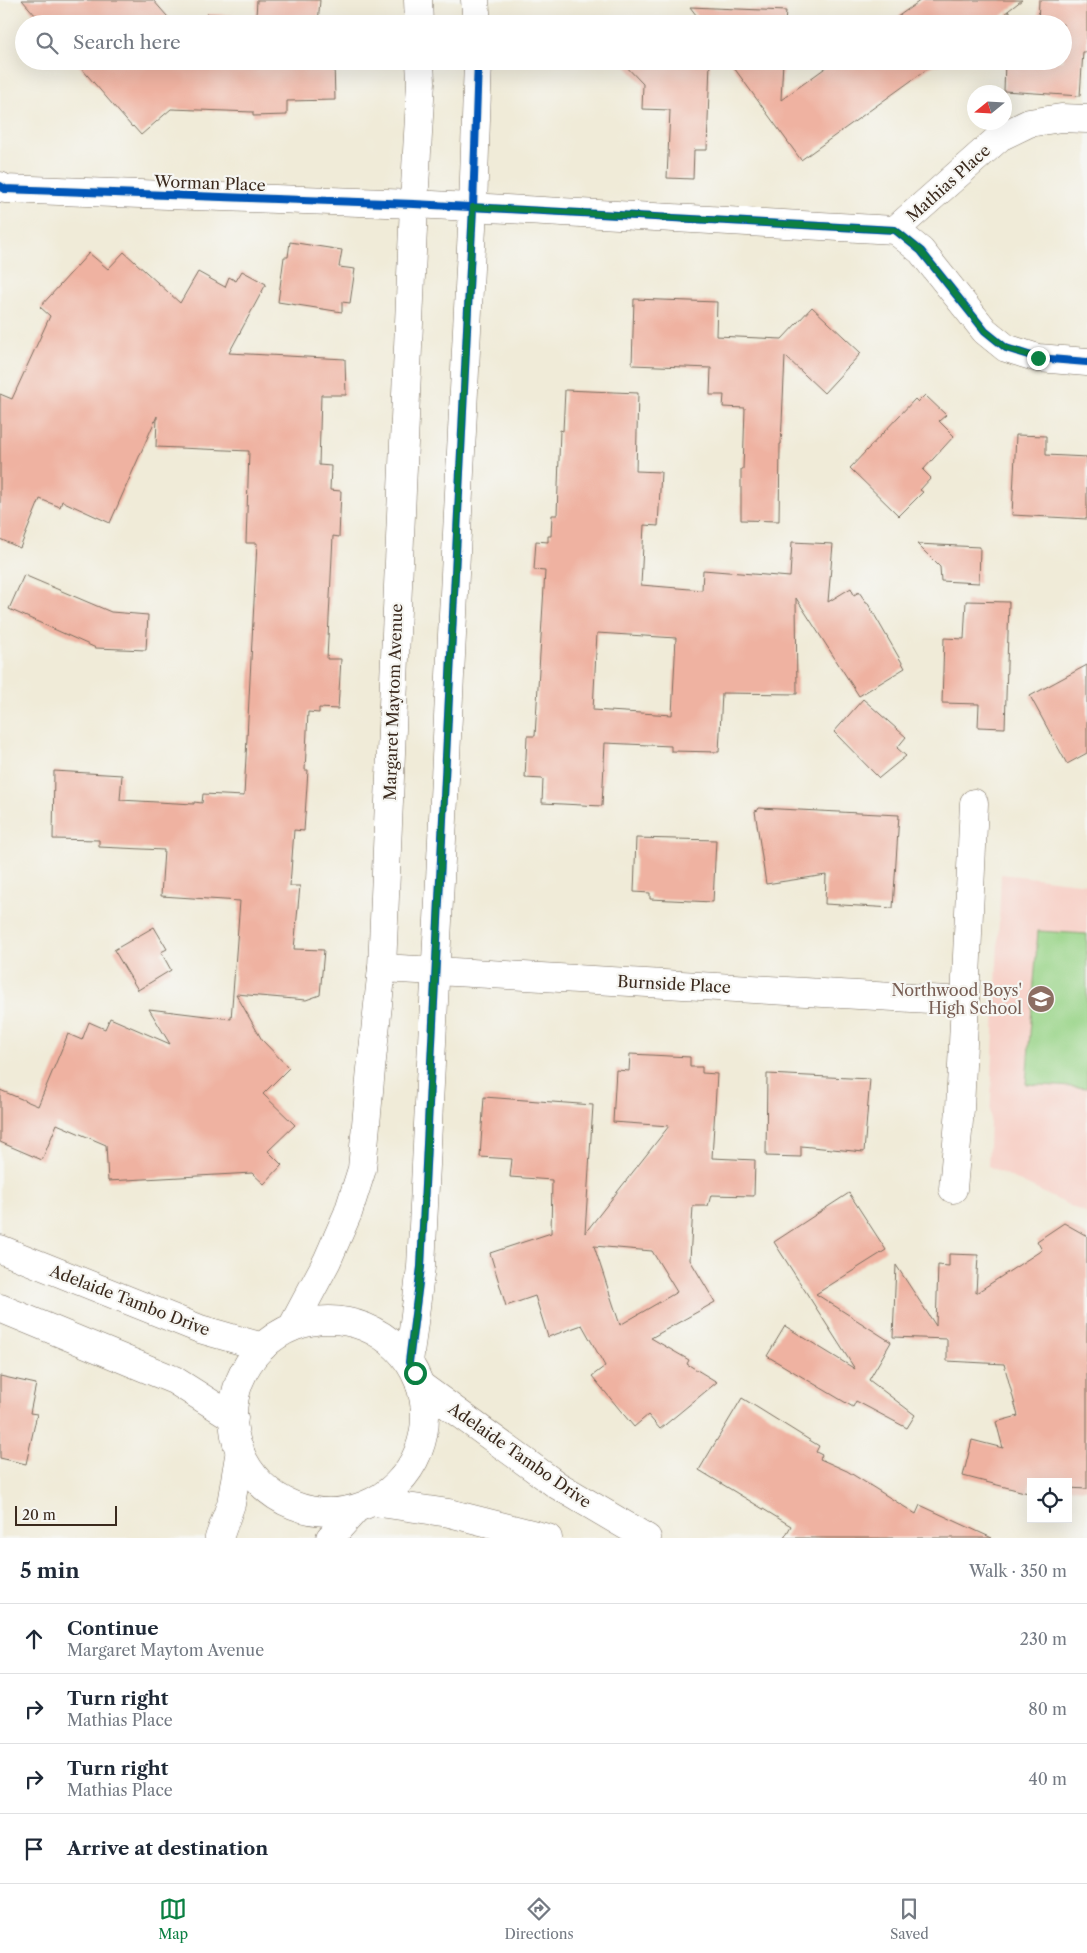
<!DOCTYPE html>
<meta charset="utf-8">
<style>
:root{--surface:#fff;--page:#f6f6f7;--text:#1f2937;--muted:#747a83;--line:#e0e1e3;--accent:#0b8043}
body{margin:0;font-family:"Libre Caslon Text",serif;background:var(--page);color:var(--text)}
.controls{position:absolute;right:15px;bottom:15px;display:grid;overflow:hidden;border-radius:0px;box-shadow:0 5px 20px #0002}
.controls button{width:45px;height:45px;display:grid;place-items:center;padding:0;border:0;border-bottom:1px solid var(--line);background:var(--surface);color:var(--text);font:25px sans-serif}
.compass{position:absolute;left:967px;top:85px;width:45px;height:45px;border-radius:50%;background:var(--surface);box-shadow:0 5px 20px #0002;rotate:252deg}
.scale{position:absolute;left:15px;bottom:12px;width:102px;box-sizing:border-box;padding-left:5px;border:2px solid #3b2a1e;border-top:0;font-size:14px;line-height:18px;white-space:nowrap;color:#3b2a1e;-webkit-text-stroke:4px #f6f6f2;paint-order:stroke}
.stop{position:absolute;width:15px;height:15px;margin:-11px;border:4px solid #0b8043;border-radius:50%;background:#fff}
.stop.end{background:#0b8043;border-color:#fff;box-shadow:0 1px 5px #0008}
.list{margin:0;padding:0;list-style:none}
h2{display:flex;justify-content:space-between;align-items:center;height:65px;margin:0;padding:0 20px;font-size:21px}
h2 small{font-size:16px;font-weight:400;color:var(--muted)}
.list li{display:grid;grid-template-columns:32px 1fr auto;gap:15px;align-items:center;box-sizing:border-box;height:70px;padding:0 20px;border-top:1px solid var(--line)}
.list b{display:block;font-size:19px;white-space:nowrap}
.list p{margin:0;font-size:16px;white-space:nowrap;color:var(--muted)}
.list em{font-size:16px;font-style:normal;color:var(--muted)}
.icon{flex:none;width:28px;height:28px;fill:none;stroke:currentColor;stroke-width:2;stroke-linecap:round;stroke-linejoin:round}
.map{position:relative;flex:none;width:1087px;height:1538px;overflow:hidden}
.search{position:absolute;background:var(--surface);box-shadow:0 5px 20px #0002;left:15px;right:15px;top:15px;height:55px;display:flex;align-items:center;gap:12px;box-sizing:border-box;padding:0 18px;border-radius:28px;color:var(--muted);font-size:19px}
.sheet{height:345px;background:var(--surface)}
nav{display:flex;justify-content:space-around;align-items:center;box-sizing:border-box;height:70px;border-top:1px solid var(--line);background:var(--surface);font-size:14px;color:var(--muted)}
nav a{display:grid;justify-items:center;gap:2px}
nav .on{color:var(--accent)}
.map>svg:first-child{display:block}
</style>
<div class="map">
<svg width="1087" height="1538" viewBox="0 0 1087 1538">
<rect width="100%" height="100%" fill="#f6f6f2"/>
<filter id="ink" filterUnits="userSpaceOnUse"><feTurbulence type="fractalNoise" baseFrequency=".02" numOctaves="2"/><feDisplacementMap in="SourceGraphic" scale="10" xChannelSelector="R" yChannelSelector="G"/><feConvolveMatrix kernelMatrix="1 2 1 2 8 2 1 2 1" color-interpolation-filters="sRGB"/></filter>
<filter id="wash" filterUnits="userSpaceOnUse"><feTurbulence type="fractalNoise" baseFrequency=".0096" numOctaves="4" result="noise"/><feDisplacementMap in="SourceGraphic" scale="20" xChannelSelector="R" yChannelSelector="G"/><feGaussianBlur stdDeviation="1.12" result="paint"/><feColorMatrix in="noise" values="0 0 0 0 0 0 0 0 0 0 0 0 0 0 0 0 0 1.4 0 .05"/><feComposite in="paint" operator="in"/></filter>
<g filter="url(#wash)">
<rect width="100%" height="100%" fill="#f0ebd8"/>
<polygon fill="#f7d1c8" points="1001,874 1087,884 1087,1214 988,1166"/>
<polygon fill="#99d488" stroke="#6a7f53" points="1038,931 1087,934 1087,1088 1026,1084"/>
<g id="blocks">
<g fill="#efb2a1" fill-rule="evenodd">
<polygon points="22,0 153,0 174,24 43,24"/>
<polygon points="257,0 320,0 318,24 206,24 207,14 256,16"/>
<polygon points="921,0 1022,0 991,24 896,24 893,20"/>
<polygon points="1039,0 1087,0 1087,52 1083,52 1080,96 1004,91 1005,61 1063,61 1063,24 1038,24"/>
<polygon points="690,7 786,11 785,24 703,24"/>
<polygon points="1008,11 1018,24 1008,24"/>
<polygon points="75,61 334,61 335,100 287,101 287,115 253,116 253,112 171,109 141,135 133,126 132,127"/>
<polygon points="621,61 710,61 707,150 694,150 693,179 667,178 670,110 642,109 643,84"/>
<polygon points="729,61 783,61 781,100 835,61 943,61 938,65 933,65 801,160"/>
<polygon points="290,242 342,250 339,267 355,269 350,303 342,302 342,312 278,302 284,257 288,257"/>
<polygon points="124,252 180,303 198,272 225,287 229,277 236,281 242,271 266,284 229,353 345,359 346,395 321,395 319,465 331,466 330,490 341,491 339,537 333,536 327,659 341,659 338,709 319,708 319,713 308,712 305,770 308,770 304,831 294,830 290,886 300,886 294,949 324,950 320,995 306,1000 236,994 262,1040 289,1068 263,1094 295,1125 268,1151 282,1165 264,1184 252,1173 108,1181 106,1145 57,1124 42,1160 0,1142 0,1090 38,1106 68,1034 82,1040 89,1022 105,1029 110,1018 170,1044 149,1009 231,1019 240,901 161,896 164,850 99,847 99,840 53,839 54,771 122,775 120,800 194,804 194,802 202,803 203,794 244,796 257,543 246,543 249,451 156,447 157,416 110,523 62,501 60,507 40,499 20,548 0,539 0,394 12,399 50,316 40,307 89,253 108,269"/>
<polygon points="634,299 717,302 716,336 782,339 812,307 861,353 824,393 785,356 781,444 780,444 779,521 741,520 741,469 743,469 745,408 723,407 724,395 710,395 711,368 632,365"/>
<path d="M565 390 638 393 636 471 661 472 658 526 644 525 641 585 702 590 703 570 790 577 792 542 833 544 828 602 851 588 854 595 859 592 866 602H867L905 668 859 696 796 598 797 694 722 693 719 752 671 751V746L605 743 602 806 542 803 543 779 525 778 527 736H535L545 571 534 570 536 541 548 542V536H551L552 515H557L560 430 563 431ZM597 633 676 638 672 715 593 710Z"/>
<polygon points="925,395 946,415 939,421 954,436 923,470 931,478 920,490 923,492 899,516 850,468 915,399 918,402"/>
<polygon points="1016,435 1046,436 1046,455 1087,457 1087,519 1012,515"/>
<polygon points="917,544 980,547 979,583 941,581 940,567"/>
<polygon points="24,575 111,612 148,615 146,650 96,648 9,609"/>
<polygon points="966,601 1009,602 1005,728 978,727 979,704 942,703 944,638 964,639"/>
<polygon points="1087,665 1087,753 1067,764 1030,696"/>
<polygon points="863,699 906,737 897,748 906,756 879,778 834,732"/>
<polygon points="759,808 899,815 893,908 825,904 826,875 766,884 755,811 758,810"/>
<polygon points="636,838 716,840 713,902 650,899 650,893 634,892"/>
<polygon points="154,927 167,949 161,952 171,970 138,990 114,950"/>
<path d="M630 1054 690 1057V1067H702V1073L717 1074 712 1158 755 1160 754 1196 711 1195 708 1206H693L690 1260 715 1302 651 1338 689 1360 687 1364 717 1382 660 1429 648 1415 634 1427 592 1376 605 1366 582 1325 548 1337 535 1296 506 1306 490 1253 551 1233 552 1180 510 1177 512 1159 480 1157 484 1097 593 1105 585 1233 669 1126 613 1122 616 1070 629 1071ZM594 1246 652 1251 677 1292 620 1325Z"/>
<polygon points="767,1074 870,1079 864,1152 801,1146 801,1157 766,1156"/>
<polygon points="849,1193 886,1250 816,1294 891,1342 869,1380 915,1415 907,1428 856,1401 853,1407 767,1356 785,1326 855,1369 774,1242"/>
<polygon points="1064,1223 1087,1236 1087,1489 1068,1488 1068,1482 1031,1482 1028,1493 963,1476 972,1440 1003,1448 996,1422 1018,1416 1004,1364 947,1361 947,1339 893,1337 896,1265 936,1326 938,1265 949,1266 949,1254 978,1255 976,1293 1042,1250 1037,1241"/>
<polygon points="0,1376 36,1384 30,1413 37,1414 26,1464 0,1458"/>
<polygon points="742,1398 819,1446 816,1452 822,1455 820,1459 847,1471 916,1514 920,1505 992,1538 784,1538 791,1526 699,1470"/>
</g>
</g>
</g>
<g filter="url(#ink)">
<use href="#blocks" fill-opacity="0" stroke="#7a6e5f" stroke-width="1"/>
<g fill="none" stroke-linecap="round" stroke-linejoin="round">
<g stroke="#7a6e5f" stroke-width="29">
<g id="minor">
<polyline points="0,186 5,189 414,204 895,230 921,251 985,331 1006,348 1038,358 1087,362"/>
<polyline points="895,230 1000,137 1029,123 1061,118 1087,119"/>
<polyline points="382,968 965,1001"/>
<polyline points="953,1189 960,1109 974,803"/>
<polyline points="0,1249 200,1329 263,1347"/>
<polyline points="0,1308 174,1380 234,1418"/>
</g>
</g>
<g stroke="#7a6e5f" stroke-width="29">
<g id="tertiary">
<polyline points="418,0 419,24"/>
<polyline points="475,0 477,24"/>
<circle cx="329" cy="1416" r="96"/>
<polyline points="292,1327 327,1261 348,1213 362,1169 371,1069 382,968 414,204 421,82 420,61"/>
<polyline points="409,1362 421,1267 473,207 478,61"/>
<polyline points="420,1385 557,1485 647,1538"/>
<polyline points="373,1502 449,1513 548,1538"/>
<polyline points="219,1538 231,1504 240,1450"/>
<polyline points="330,1538 356,1509"/>
</g>
</g>
<use href="#minor" stroke="#fff" stroke-width="28"/>
<use href="#tertiary" stroke="#fff" stroke-width="28"/>
<g stroke="#f6f6f2" stroke-width="11">
<g id="cycleway">
<polyline points="0,186 5,189 414,204 895,230 921,251 985,331 1006,348 1038,358 1087,362"/>
<polyline points="409,1362 421,1267 473,207 478,61"/>
</g>
</g>
<use href="#cycleway" stroke="#0057b8" stroke-width="8"/>
</g>
</g>
<g fill="none" stroke-linecap="round" stroke-linejoin="round" filter="url(#ink)">
<polyline stroke="#0b8043" stroke-width="6" points="415,1373 409,1362 421,1267 473,207 895,230 921,251 985,331 1006,348 1038,358"/>
</g>
<defs>
<g id="school-disc" transform="scale(1.4375)"><circle r="9.5" fill="#8d6e63" stroke="#f6f6f2"/><path d="M0-5L7-2L0 1L-7-2ZM-4 1L0 2.5L4 1V4Q0 6-4 4Z" fill="#fff"/></g>
</defs>
<g fill-rule="evenodd">
<use href="#school-disc" x="1041" y="999"/>
</g>
<g text-anchor="middle" dominant-baseline="central" stroke-width="4.5" stroke-linejoin="round" paint-order="stroke">
<g font-size="16" fill="#3b2a1e" stroke="#f6f6f2">
<text transform="translate(210 183) rotate(2)">Worman Place</text>
<text transform="translate(948 183) rotate(-42)">Mathias Place</text>
<text transform="translate(393 702) rotate(-88)">Margaret Maytom Avenue</text>
<text transform="translate(674 984) rotate(3)">Burnside Place</text>
<text transform="translate(130 1300) rotate(21)">Adelaide Tambo Drive</text>
<text transform="translate(520 1455) rotate(35)">Adelaide Tambo Drive</text>
</g>
<g font-size="16" fill="#785e54" stroke="#f6f6f2" text-anchor="end">
<text x="1022" y="990">Northwood Boys'<tspan x="1022" dy="18">High School</tspan></text>
</g>
</g>
</svg>
<div class="controls">
<button><svg class="icon" aria-label="locate" viewBox="0 0 24 24"><circle cx="12" cy="12" r="6"/><path d="M12 2v4M12 18v4M2 12h4M18 12h4"/></svg></button>
</div>
<svg class="compass" viewBox="-18 -18 36 36"><path d="M0-13l5 13h-10z" fill="#e53935"/><path d="M0 13l5-13h-10z" fill="#747a83"/></svg>
<div class="scale">20 m</div>
<div class="stop" style="left:415px;top:1373px"></div>
<div class="stop end" style="left:1038px;top:358px"></div>
<div class="search"><svg class="icon" aria-label="search" viewBox="0 0 24 24"><circle cx="10" cy="10" r="6"/><path d="M15 15l6 6"/></svg>Search here</div>
</div>
<section class="sheet">
<h2>5 min<small>Walk · 350 m</small></h2>
<ul class="list">
<li><svg class="icon" aria-label="ahead" viewBox="0 0 24 24"><path d="M12 20V5M6 11l6-6 6 6"/></svg><div><b>Continue</b><p>Margaret Maytom Avenue</p></div><em>230 m</em></li>
<li><svg class="icon" aria-label="right" viewBox="0 0 24 24"><path d="M7 20v-9h11M14 6l5 5-5 5"/></svg><div><b>Turn right</b><p>Mathias Place</p></div><em>80 m</em></li>
<li><svg class="icon" aria-label="right" viewBox="0 0 24 24"><path d="M7 20v-9h11M14 6l5 5-5 5"/></svg><div><b>Turn right</b><p>Mathias Place</p></div><em>40 m</em></li>
<li><svg class="icon" aria-label="arrive" viewBox="0 0 24 24"><path d="M6 21V4h12l-3 4 3 4H6"/></svg><div><b>Arrive at destination</b></div></li>
</ul>
</section>
<nav>
<a class="on"><svg class="icon" aria-label="map" viewBox="0 0 24 24"><path d="M3 6l6-2 6 2 6-2v14l-6 2-6-2-6 2zM9 4v14M15 6v14"/></svg>Map</a>
<a><svg class="icon" aria-label="directions" viewBox="0 0 24 24"><path d="M12 3l9 9-9 9-9-9zM9 14v-3h6M13 9l2 2-2 2"/></svg>Directions</a>
<a><svg class="icon" aria-label="saved" viewBox="0 0 24 24"><path d="M7 4h10v16l-5-4-5 4z"/></svg>Saved</a>
</nav>
